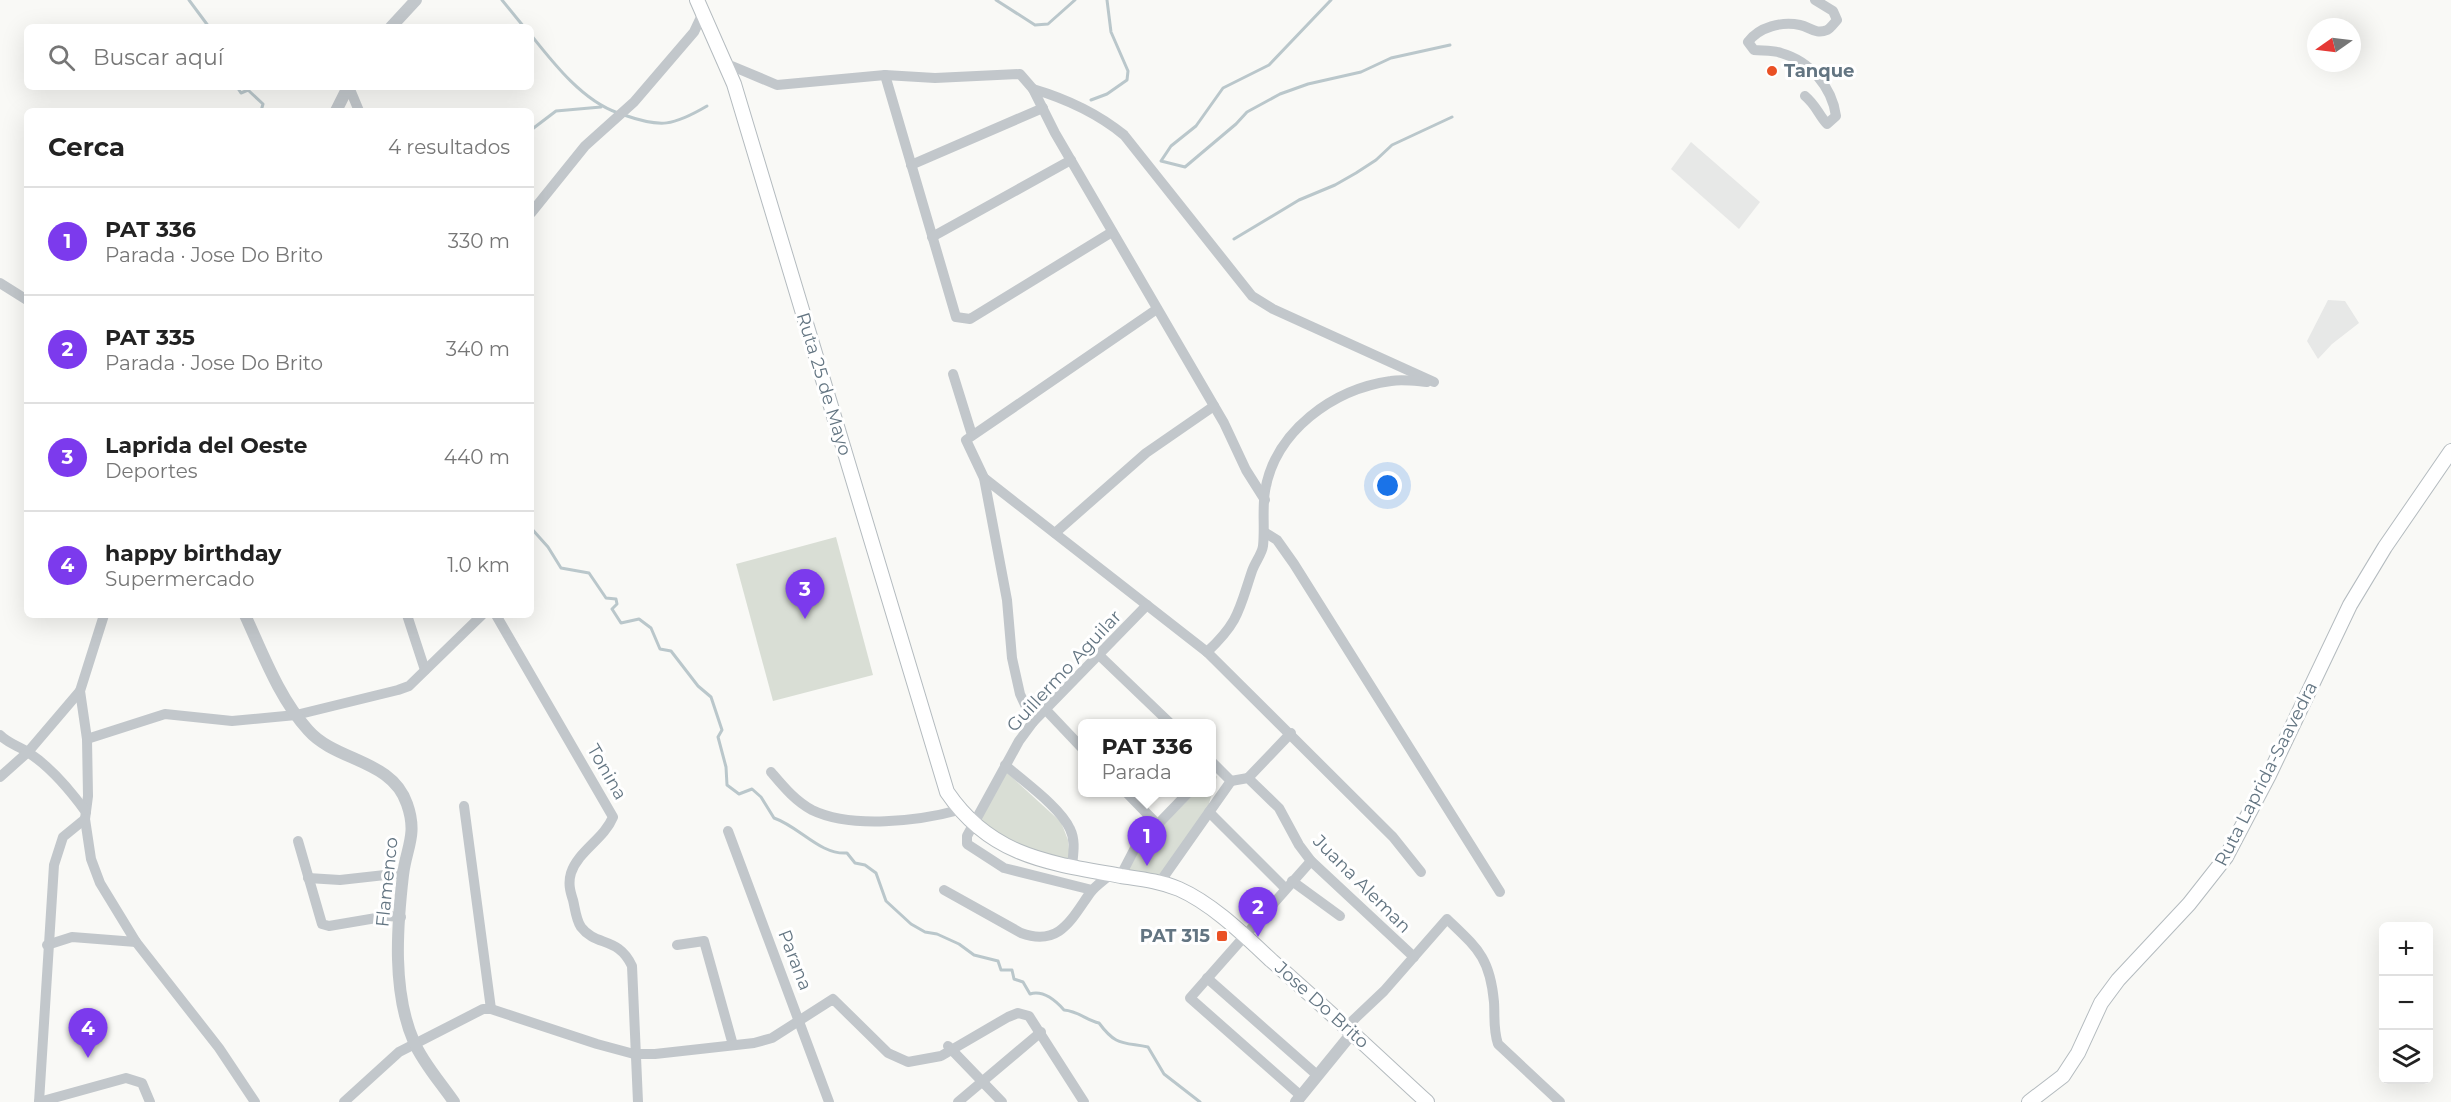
<!DOCTYPE html>
<html lang="es">
<meta charset="utf-8">
<style>
:root{--surface:#fff;--page:#f2f2f2;--text:#222;--muted:#767676;--line:#e0e0e0;--accent:#7c3aed}
body{margin:0;font-family:Montserrat,sans-serif;background:var(--page);color:var(--text)}
.controls{position:absolute;right:18px;bottom:18px;display:grid;overflow:hidden;border-radius:9px;box-shadow:0 6px 24px #0002}
.controls button{width:54px;height:54px;display:grid;place-items:center;padding:0;border:0;border-bottom:2px solid var(--line);background:var(--surface);color:var(--text);font:30px sans-serif}
.compass{position:absolute;left:2307px;top:18px;width:54px;height:54px;border-radius:50%;background:var(--surface);box-shadow:0 6px 24px #0002;rotate:256deg}
.you{position:absolute;left:1388px;top:486px;width:21px;height:21px;margin:-15px;border:4px solid #fff;border-radius:50%;background:#1a73e8;box-shadow:0 0 0 9px #1a73e833}
.badge{display:grid;place-items:center;width:39px;height:39px;border-radius:50%;background:var(--accent);color:#fff;font-size:20px;font-weight:700}
.pin{position:absolute;translate:-50% -50px;filter:drop-shadow(0 2px 3px #0008)}
.pin::after{content:'';position:absolute;top:32px;width:21px;height:18px;background:inherit;clip-path:polygon(0 0,100% 0,50% 100%)}
.popup{position:absolute;left:1078px;top:719px;width:138px;height:78px;box-sizing:border-box;display:grid;place-content:center;border-radius:9px;background:var(--surface);filter:drop-shadow(0 2px 4px #0005);font-size:20px;white-space:nowrap;color:var(--muted)}
.popup b{font-size:22px;color:var(--text)}
.popup::after{content:'';position:absolute;left:50%;top:100%;margin-left:-12px;border:12px solid transparent;border-top-color:var(--surface)}
.list{margin:0;padding:0;list-style:none}
h2{display:flex;justify-content:space-between;align-items:center;height:78px;margin:0;padding:0 24px;font-size:26px}
h2 small{font-size:20px;font-weight:400;color:var(--muted)}
.list li{display:grid;grid-template-columns:39px 1fr auto;gap:18px;align-items:center;box-sizing:border-box;height:108px;padding:0 24px;border-top:2px solid var(--line)}
.list b{display:block;font-size:22px;white-space:nowrap}
.list p{margin:0;font-size:20px;white-space:nowrap;color:var(--muted)}
.list em{font-size:20px;font-style:normal;color:var(--muted)}
.icon{flex:none;width:33px;height:33px;fill:none;stroke:currentColor;stroke-width:2;stroke-linecap:round;stroke-linejoin:round}
.map{position:relative;flex:none;width:2451px;height:1102px;overflow:hidden}
.search{position:absolute;background:var(--surface);box-shadow:0 6px 24px #0002;left:24px;top:24px;width:510px;height:66px;display:flex;align-items:center;gap:15px;box-sizing:border-box;padding:0 21px;border-radius:9px;color:var(--muted);font-size:22px}
.panel{position:absolute;background:var(--surface);box-shadow:0 6px 24px #0002;left:24px;top:108px;width:510px;height:510px;border-radius:9px}
.map>svg:first-child{display:block}
</style>
<div class="map">
<svg width="2451" height="1102" viewBox="0 0 2451 1102">
<rect width="100%" height="100%" fill="#f9f9f6"/>
<g fill="#e7e8e7">
<polygon points="1691,142 1760,202 1739,229 1671,169"/>
<polygon points="2328,300 2345,301 2359,323 2332,344 2318,359 2307,341"/>
</g>
<g fill="#d9ded5">
<polygon points="836,537 873,675 773,701 736,564"/>
<polygon points="1003,769 1061,822 1068,840 1070,859 1025,850 978,823"/>
<polygon points="1217,776 1208,807 1161,876 1127,873 1139,850 1195,793 1212,792 1212,779"/>
</g>
<g fill="none" stroke-linecap="round" stroke-linejoin="round">
<g stroke="#bac7cb" stroke-width="3">
<polyline points="189,0 209,27"/>
<polyline points="502,0 524,27"/>
<polyline points="996,0 1035,25 1048,24 1075,0"/>
<polyline points="1331,0 1269,65 1223,88 1196,126 1171,146 1161,161 1185,167 1236,124 1247,112 1280,94 1308,84 1361,72 1391,58 1450,45"/>
<path d="M531 35C554 64 583 101 618 113"/>
<polyline points="237,87 241,93 248,90 263,104 261,111"/>
<polyline points="1091,100 1107,94 1127,80 1128,71 1111,32 1107,0"/>
<path d="M624 115C661 128 673 126 707 106"/>
<polyline points="531,130 556,111 601,107"/>
<polyline points="1234,239 1299,200 1335,185 1356,173 1376,160 1392,145 1452,117"/>
<path d="M531 528 548 547 561 568 589 573 606 598 616 599 617 604 612 609 621 623 639 619 651 628 660 649 671 651 698 686 711 697 722 730 718 737 726 767 727 785 739 794 752 789 761 797 774 818C800 827 820 855 847 853L855 863 865 865 876 873 886 901 911 924 925 932 937 934 959 944 974 955 998 961 1001 970H1012L1014 979 1023 982 1030 994C1043 990 1056 1001 1064 1010 1078 1011 1086 1020 1099 1023 1116 1046 1122 1042 1148 1047L1164 1074 1200 1102"/>
</g>
<g stroke="#b4bbbf" stroke-width="16">
<g id="secondary">
<path d="M697 0 734 84 947 792C991 857 1050 863 1121 876 1141 879 1160 881 1179 889 1213 904 1245 936 1272 961 1325 1007 1376 1055 1427 1102"/>
<polyline points="2029,1102 2063,1076 2078,1053 2101,1003 2118,980 2189,904 2226,857 2269,775 2350,605 2385,547 2451,451"/>
</g>
</g>
<g stroke="#c2c7cb" stroke-width="10">
<polyline points="727,64 777,85 885,75 935,78 1020,74 1033,89 1055,133 1224,423 1246,470 1265,500"/>
<polyline points="885,75 956,317 970,319 1112,232"/>
<polyline points="349,87 359,111"/>
<path d="M1033 89C1067 99 1097 113 1124 135L1252 296 1273 309 1434 382"/>
<path d="M1805 96C1816 105 1818 114 1827 124L1836 116C1832 87 1810 61 1781 53 1773 50 1762 51 1754 50L1748 42C1759 27 1782 21 1800 25 1810 27 1816 35 1827 30 1831 28 1834 23 1837 20L1833 11 1815 0"/>
<polyline points="911,165 1043,108"/>
<polyline points="531,213 585,146 634,102 694,32 703,13"/>
<polyline points="932,237 1071,160"/>
<polyline points="0,283 27,300"/>
<polyline points="953,374 972,435"/>
<polyline points="984,478 1207,652 1393,837 1421,872"/>
<polyline points="1264,532 1277,540 1294,564 1500,892"/>
<polyline points="1055,533 1146,453 1214,406"/>
<polyline points="104,615 80,691 87,739 88,796 85,819 91,859 100,883 136,942 219,1048 255,1102"/>
<polyline points="407,615 425,670"/>
<path d="M496 615 613 817C604 839 578 851 571 873 568 883 570 891 573 900 575 908 576 920 581 927 596 947 618 936 632 966L638 1102"/>
<path d="M1207 652C1239 622 1239 610 1252 571 1255 562 1262 554 1263 546 1265 528 1262 509 1265 491 1275 431 1333 389 1391 381 1402 379 1415 381 1427 382"/>
<polyline points="1100,656 1171,724"/>
<polyline points="1046,710 1082,748"/>
<polyline points="1033,722 1020,694 1012,658 1007,600 984,478 966,440 1157,309"/>
<path d="M0 735C9 744 19 746 29 753 52 768 70 790 86 812"/>
<polyline points="87,739 165,714 232,721 296,715 398,690 409,686 482,615"/>
<polyline points="1212,762 1231,781 1248,778 1279,808 1299,845 1311,861 1414,957"/>
<path d="M1005 765C1024 782 1060 807 1070 829 1076 841 1073 854 1072 867"/>
<path d="M771 772C783 786 795 801 812 810 851 829 919 821 959 810"/>
<polyline points="0,777 28,752 80,691"/>
<polyline points="1248,778 1291,733"/>
<polyline points="1126,792 1158,825"/>
<polyline points="464,806 491,1009"/>
<polyline points="1209,812 1285,888"/>
<polyline points="728,831 829,1102"/>
<polyline points="298,841 322,924 329,926 388,916 401,917"/>
<polyline points="1121,875 1135,848 1189,792"/>
<polyline points="308,878 340,880 403,873"/>
<polyline points="1292,881 1340,916"/>
<polyline points="1160,882 1231,781"/>
<path d="M944 890 1021 933C1059 947 1071 920 1090 893 1095 886 1104 880 1111 874"/>
<polyline points="1092,890 1004,868 967,844 967,836 1019,741 1033,722 1147,605"/>
<polyline points="47,945 72,937 136,942"/>
<polyline points="677,945 704,941 733,1045"/>
<polyline points="1207,978 1317,1075"/>
<path d="M1347 1026 1384 991 1447 919C1477 948 1490 957 1494 1002 1495 1017 1493 1029 1498 1044L1560 1102"/>
<polyline points="948,1046 1002,1102"/>
<polyline points="1301,1096 1190,998 1311,861"/>
<polyline points="39,1102 54,865 63,837 85,819"/>
<polyline points="39,1102 126,1078 142,1083 150,1102"/>
<polyline points="344,1102 399,1052 483,1009 491,1009 597,1044 634,1054 655,1054 754,1043 772,1038 833,999 888,1053 908,1062 941,1056 1008,1017 1018,1013 1029,1016 1084,1102"/>
<polyline points="958,1102 1041,1032"/>
</g>
<g stroke="#c2c7cb" stroke-width="12">
<polyline points="391,27 416,0"/>
<polyline points="336,111 348,87"/>
<path d="M245 615C263 654 279 698 308 730 336 762 392 759 407 804 418 835 406 848 403 875 397 927 392 992 414 1042 423 1063 441 1083 454 1102"/>
<polyline points="1296,1102 1353,1032"/>
</g>
<use href="#secondary" stroke="#fff" stroke-width="14"/>
</g>
<g fill="#ea5125" stroke="#fff" stroke-width="2">
<circle cx="1772" cy="71" r="6"/>
<rect x="1216" y="930" width="12" height="12" rx="3"/>
</g>
<g text-anchor="middle" dominant-baseline="central" stroke-width="6" stroke-linejoin="round" paint-order="stroke">
<g font-size="18" font-weight="bold" fill="#637582" stroke="#fff" text-anchor="start">
<text x="1784" y="71">Tanque</text>
<text x="1210" y="936" text-anchor="end">PAT 315</text>
</g>
<g font-size="18" fill="#637582" stroke="#fff">
<text transform="translate(824 384) rotate(73)">Ruta 25 de Mayo</text>
<text transform="translate(1064 671) rotate(-47)">Guillermo Aguilar</text>
<text transform="translate(607 772) rotate(60)">Tonina</text>
<text transform="translate(2266 774) rotate(-63)">Ruta Laprida-Saavedra</text>
<text transform="translate(387 882) rotate(-84)">Flamenco</text>
<text transform="translate(1362 884) rotate(45)">Juana Aleman</text>
<text transform="translate(795 960) rotate(69)">Parana</text>
<text transform="translate(1322 1005) rotate(42)">Jose Do Brito</text>
</g>
</g>
</svg>
<div class="controls">
<button>+</button>
<button>−</button>
<button><svg class="icon" aria-label="layers" viewBox="0 0 24 24"><path d="M12 4l9 5-9 5-9-5zM3 14l9 5 9-5"/></svg></button>
</div>
<svg class="compass" viewBox="-18 -18 36 36"><path d="M0-13l5 13h-10z" fill="#e53935"/><path d="M0 13l5-13h-10z" fill="#767676"/></svg>
<div class="you"></div>
<div class="pin badge" style="left:1147px;top:866px">1</div>
<div class="popup"><b>PAT 336</b>Parada</div>
<div class="pin badge" style="left:1258px;top:937px">2</div>
<div class="pin badge" style="left:805px;top:619px">3</div>
<div class="pin badge" style="left:88px;top:1058px">4</div>
<div class="search"><svg class="icon" aria-label="search" viewBox="0 0 24 24"><circle cx="10" cy="10" r="6"/><path d="M15 15l6 6"/></svg>Buscar aquí</div>
<section class="panel">
<h2>Cerca<small>4 resultados</small></h2>
<ul class="list">
<li><span class="badge">1</span><div><b>PAT 336</b><p>Parada · Jose Do Brito</p></div><em>330 m</em></li>
<li><span class="badge">2</span><div><b>PAT 335</b><p>Parada · Jose Do Brito</p></div><em>340 m</em></li>
<li><span class="badge">3</span><div><b>Laprida del Oeste</b><p>Deportes</p></div><em>440 m</em></li>
<li><span class="badge">4</span><div><b>happy birthday</b><p>Supermercado</p></div><em>1.0 km</em></li>
</ul>
</section>
</div>
